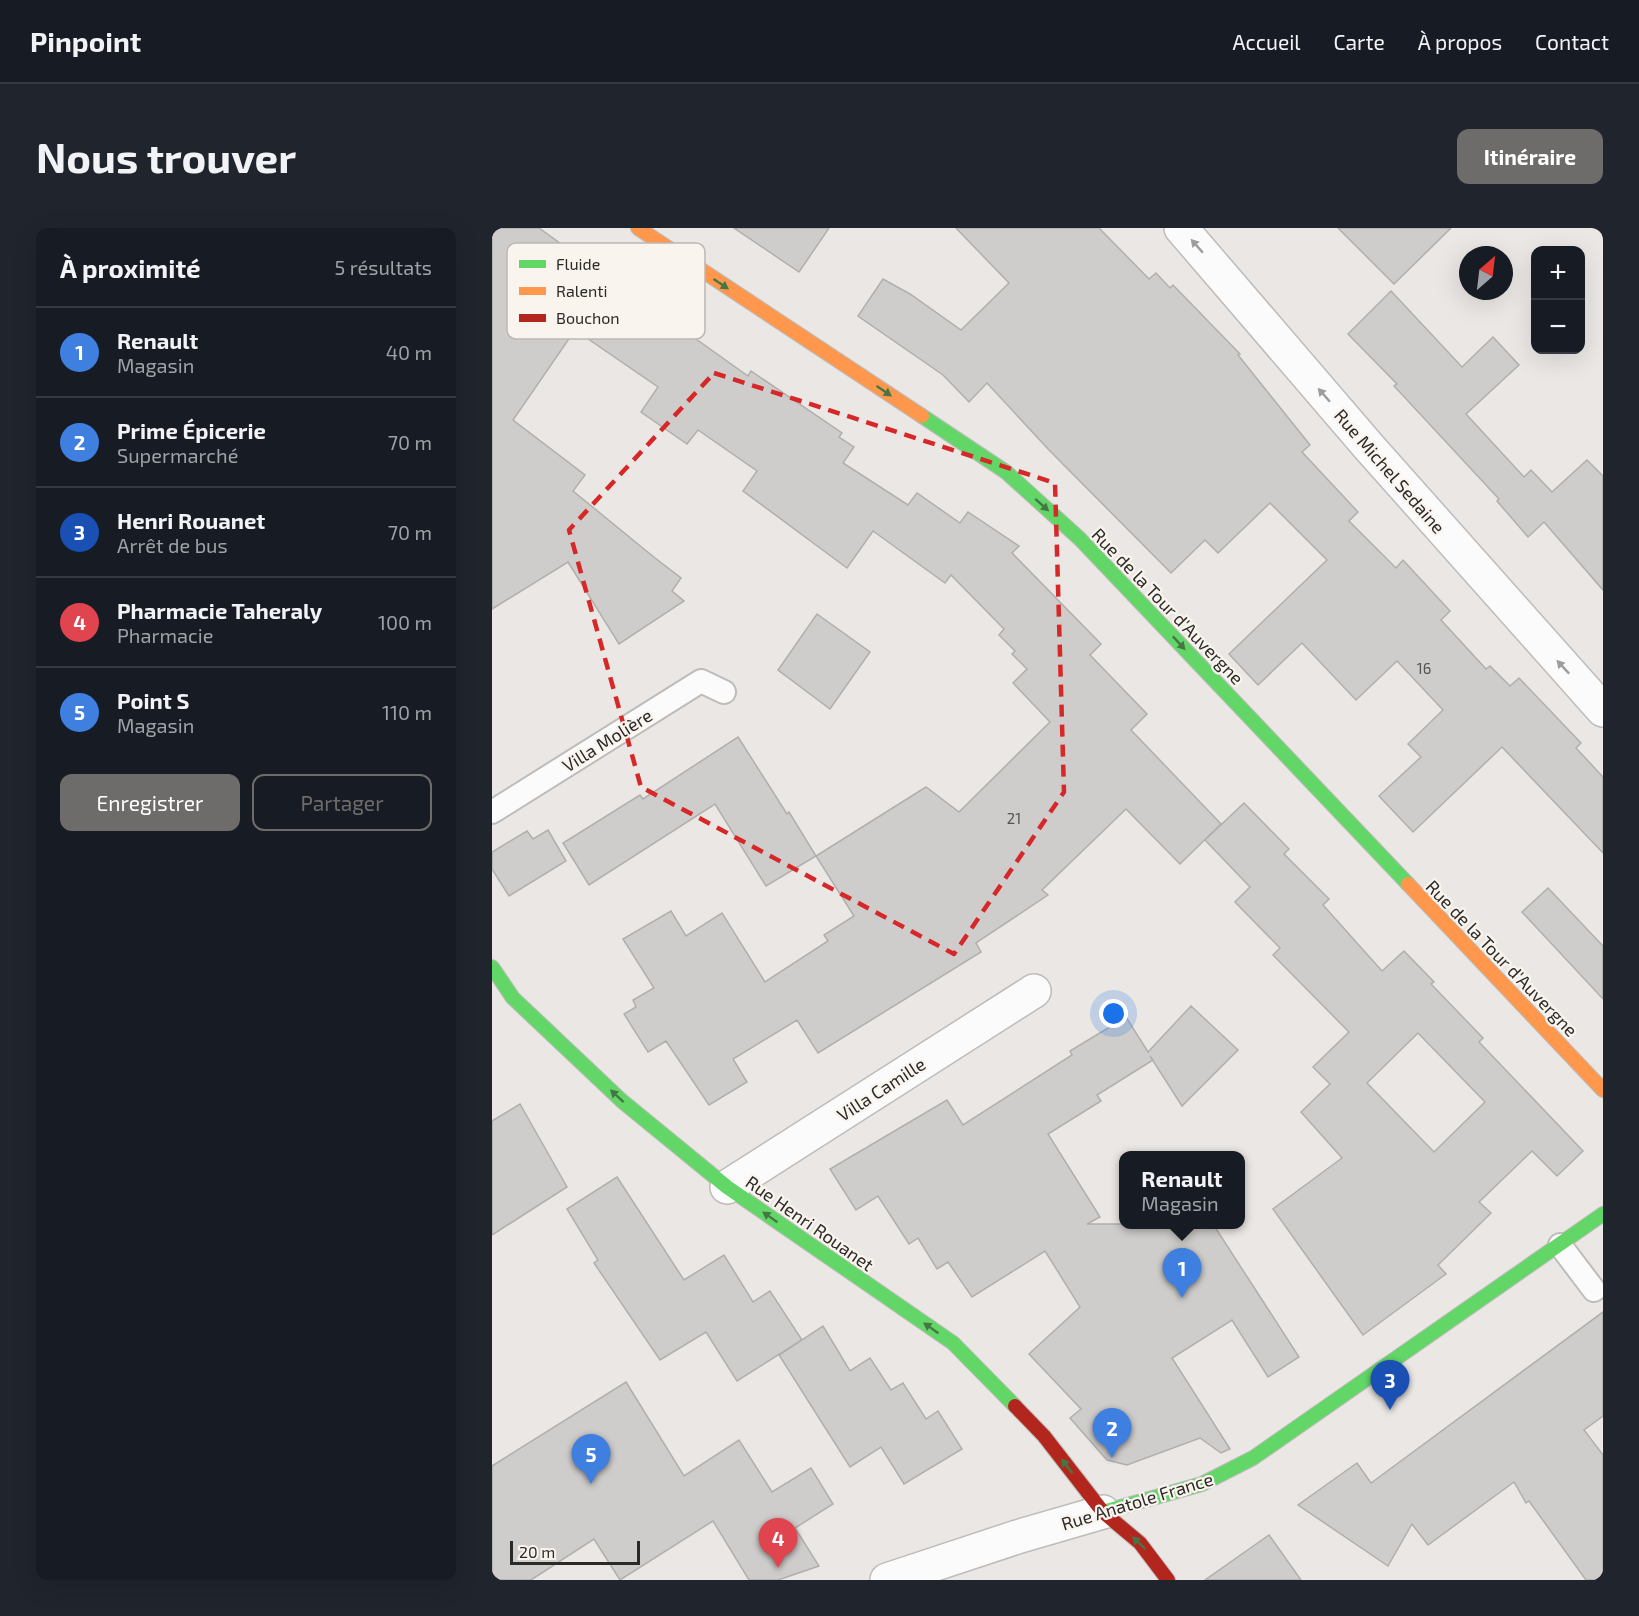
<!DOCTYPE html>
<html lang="fr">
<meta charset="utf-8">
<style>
:root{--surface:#171b24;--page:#20242c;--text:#f1f3f6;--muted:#9ea1a6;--line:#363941;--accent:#6e6c6a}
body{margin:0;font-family:"Exo 2",sans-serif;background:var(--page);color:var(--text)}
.controls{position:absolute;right:18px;top:18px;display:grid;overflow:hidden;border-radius:12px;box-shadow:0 6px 24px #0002}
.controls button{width:54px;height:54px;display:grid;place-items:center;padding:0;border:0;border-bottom:2px solid var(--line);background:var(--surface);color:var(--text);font:30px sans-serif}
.compass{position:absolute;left:967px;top:18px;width:54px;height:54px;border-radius:50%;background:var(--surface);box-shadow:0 6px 24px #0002;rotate:28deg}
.scale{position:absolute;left:18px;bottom:15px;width:130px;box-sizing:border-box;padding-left:6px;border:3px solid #2c2a28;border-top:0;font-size:16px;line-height:21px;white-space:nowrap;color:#2c2a28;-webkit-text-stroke:4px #faf4ee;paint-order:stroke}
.you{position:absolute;left:622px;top:786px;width:21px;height:21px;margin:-15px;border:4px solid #fff;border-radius:50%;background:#1a73e8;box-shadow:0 0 0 9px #1a73e833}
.badge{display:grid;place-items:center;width:39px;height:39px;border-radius:50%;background:var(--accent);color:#fff;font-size:20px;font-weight:700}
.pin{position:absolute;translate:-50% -50px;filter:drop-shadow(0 2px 3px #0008)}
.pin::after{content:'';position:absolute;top:32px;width:21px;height:18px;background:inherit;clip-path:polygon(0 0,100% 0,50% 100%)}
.popup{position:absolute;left:627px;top:923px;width:126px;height:78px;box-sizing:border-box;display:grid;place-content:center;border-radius:12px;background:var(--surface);filter:drop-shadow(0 2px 4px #0005);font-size:20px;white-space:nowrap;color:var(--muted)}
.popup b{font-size:22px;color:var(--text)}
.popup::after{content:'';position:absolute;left:50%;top:100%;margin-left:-12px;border:12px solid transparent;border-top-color:var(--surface)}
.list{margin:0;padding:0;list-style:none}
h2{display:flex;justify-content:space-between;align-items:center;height:78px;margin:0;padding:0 24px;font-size:26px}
h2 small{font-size:20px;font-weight:400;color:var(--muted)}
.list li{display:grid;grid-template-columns:39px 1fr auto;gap:18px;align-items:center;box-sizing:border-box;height:90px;padding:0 24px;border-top:2px solid var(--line)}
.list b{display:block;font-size:22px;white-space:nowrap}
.list p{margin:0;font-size:20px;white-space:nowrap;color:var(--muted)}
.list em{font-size:20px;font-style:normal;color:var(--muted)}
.actions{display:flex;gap:12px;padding:18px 24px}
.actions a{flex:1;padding:14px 0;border:2px solid var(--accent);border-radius:12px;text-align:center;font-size:21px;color:var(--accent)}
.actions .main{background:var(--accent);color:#fff}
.map{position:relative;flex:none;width:1111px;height:1352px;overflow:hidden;border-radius:12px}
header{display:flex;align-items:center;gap:36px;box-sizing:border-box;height:84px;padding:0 30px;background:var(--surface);border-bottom:2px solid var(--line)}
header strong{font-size:28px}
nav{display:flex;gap:33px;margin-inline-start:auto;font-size:21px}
.intro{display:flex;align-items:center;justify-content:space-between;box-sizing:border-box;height:144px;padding:0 36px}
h1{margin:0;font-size:42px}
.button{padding:15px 27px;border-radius:12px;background:var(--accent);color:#fff;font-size:21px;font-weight:700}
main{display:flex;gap:36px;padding:0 36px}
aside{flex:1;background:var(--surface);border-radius:12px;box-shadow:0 6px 24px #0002}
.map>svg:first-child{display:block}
</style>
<header>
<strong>Pinpoint</strong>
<nav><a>Accueil</a><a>Carte</a><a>À propos</a><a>Contact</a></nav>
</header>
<div class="intro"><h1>Nous trouver</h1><a class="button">Itinéraire</a></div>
<main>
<aside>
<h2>À proximité<small>5 résultats</small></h2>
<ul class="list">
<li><span class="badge" style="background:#3f7fe0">1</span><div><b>Renault</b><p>Magasin</p></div><em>40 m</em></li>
<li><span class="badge" style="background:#3f7fe0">2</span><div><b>Prime Épicerie</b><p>Supermarché</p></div><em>70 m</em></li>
<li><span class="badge" style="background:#1a4fb4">3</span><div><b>Henri Rouanet</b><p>Arrêt de bus</p></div><em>70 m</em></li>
<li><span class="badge" style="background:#e0444e">4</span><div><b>Pharmacie Taheraly</b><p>Pharmacie</p></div><em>100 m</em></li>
<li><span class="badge" style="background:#3f7fe0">5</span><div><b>Point S</b><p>Magasin</p></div><em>110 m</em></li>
</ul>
<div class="actions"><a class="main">Enregistrer</a><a>Partager</a></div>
</aside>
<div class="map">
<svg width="1111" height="1352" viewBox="0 0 1111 1352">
<rect width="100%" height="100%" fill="#eae7e4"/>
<g fill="#cfcdcb" stroke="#b1afac" stroke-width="1.5" fill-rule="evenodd">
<polygon points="0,0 47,0 141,68 144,65 191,98 190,101 256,148 259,143 350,205 347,209 362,219 351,235 416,277 425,265 468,295 476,284 527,318 520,325 609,416 598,427 655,486 639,502 729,596 688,636 634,581 550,662 556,667 484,715 489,724 326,825 305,792 241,831 255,854 217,877 174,813 156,824 132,786 144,779 141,772 162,760 131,711 179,683 194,708 230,685 273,754 336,713 332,707 362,688 324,628 434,559 467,584 558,494 521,455 535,441 520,426 523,423 507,407 512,401 459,347 453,355 381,303 355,340 251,263 265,243 206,202 195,216 149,184 166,159 83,102 21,192 93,247 81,263 163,330 189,350 180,363 192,373 127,416 76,334 0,381"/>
<polygon points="242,0 337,0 307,44"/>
<polygon points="464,0 607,0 657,51 664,45 678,60 681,57 748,126 746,127 818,217 810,224 866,284 857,293 904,340 911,332 958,383 949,392 994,441 998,438 1018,458 1027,450 1089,515 1084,520 1111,549 1111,625 1010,519 921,604 887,568 929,529 916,516 951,482 905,433 864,472 810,415 766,457 737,426 835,332 778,275 726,325 713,312 679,345 557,222 495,155 477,174 451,147 366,88 391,51 418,66 469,102 517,55"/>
<polygon points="846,0 959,0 902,56"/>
<polygon points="899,63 970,139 1001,109 1027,137 974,186 1032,249 1039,242 1060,264 1095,232 1111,248 1111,362 1052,294 1036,309 1005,273 1007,271 902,158 905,156 856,106"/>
<polygon points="325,386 378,424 338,481 286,442"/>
<polygon points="246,509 295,586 297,584 324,628 274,658 223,576 97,657 71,615 148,567 151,571"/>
<path d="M752 575 797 621 792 626 837 671 831 677 890 743 912 723 942 754 939 756 991 810 987 814 1091 923 1065 948 1040 923 987 974 999 985 946 1037 954 1046 871 1107 781 981 850 930 809 884 838 856 821 839 857 804 781 727 788 720 743 674 758 659 713 612ZM926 805 993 874 942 924 875 855Z"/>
<polygon points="56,602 74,633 17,668 0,641 0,624 35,603 41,611"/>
<polygon points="1056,660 1111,718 1111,771 1030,684"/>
<polygon points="699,778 746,822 690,878 658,828 661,832 605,867 609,873 556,906 608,989 595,996 721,996 807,1129 776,1149 740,1092 680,1130 738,1221 729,1225 708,1210 635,1237 615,1232 578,1190 589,1181 537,1126 588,1079 553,1023 480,1069 456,1034 445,1041 426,1010 417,1016 386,968 364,982 338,941 455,872 471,897 580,827 578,823 634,789 656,824"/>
<polygon points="28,876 75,959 0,1007 0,893"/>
<polygon points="125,949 192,1052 232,1027 261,1074 278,1063 310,1112 245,1153 214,1104 168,1132 102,1035 106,1032 75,981"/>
<polygon points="1111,1084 1111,1188 1092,1202 1111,1227 1111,1352 1094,1352 1037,1273 1034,1275 1022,1254 936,1317 920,1296 896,1338 806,1277 865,1235 879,1255"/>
<polygon points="331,1098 358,1143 378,1130 399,1162 411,1155 434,1191 446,1183 470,1221 412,1256 389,1219 358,1239 287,1127"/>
<polygon points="134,1154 192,1248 247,1212 280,1264 319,1240 341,1276 303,1300 327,1338 286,1352 257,1352 221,1293 128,1352 102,1311 39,1352 0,1352 0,1238"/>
<polygon points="777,1307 809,1352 713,1352"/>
</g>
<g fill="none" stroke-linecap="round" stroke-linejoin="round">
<g stroke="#bebcba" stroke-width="26">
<g id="lane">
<polyline points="0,584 209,453 232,464"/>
<polyline points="1068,1017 1102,1062"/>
</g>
</g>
<g stroke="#bebcba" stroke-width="36">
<g id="street">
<polyline points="689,0 877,219 1111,482"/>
<polyline points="235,959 542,763"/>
<polyline points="395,1352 525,1309 611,1284"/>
</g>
</g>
<g stroke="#bebcba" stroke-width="16">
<g id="fast">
<polyline points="430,188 514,244 588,311 916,656"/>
<polyline points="0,739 21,770 130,873 235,959 461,1115 523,1178"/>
<polyline points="611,1284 710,1256 761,1230 1111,986"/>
</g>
</g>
<g stroke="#bebcba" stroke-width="16">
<g id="slow">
<polyline points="146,0 430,188"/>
<polyline points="916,656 1111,862"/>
</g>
</g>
<g stroke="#bebcba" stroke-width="16">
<polyline id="jam" points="523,1178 552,1208 611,1284 648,1315 676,1352"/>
</g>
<use href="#lane" stroke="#fcfbfb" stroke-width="22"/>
<use href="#street" stroke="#fcfbfb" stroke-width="33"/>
<use href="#fast" stroke="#63d668" stroke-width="14"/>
<use href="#slow" stroke="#ff974d" stroke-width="14"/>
<use href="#jam" stroke="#b3261e" stroke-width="14"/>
</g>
<defs><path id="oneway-solid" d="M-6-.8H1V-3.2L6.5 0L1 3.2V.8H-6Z" transform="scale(1.5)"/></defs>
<g fill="#9e9d9c">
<use href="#oneway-solid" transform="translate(705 18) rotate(-131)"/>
<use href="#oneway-solid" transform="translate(832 167) rotate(-131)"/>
<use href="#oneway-solid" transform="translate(1071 439) rotate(-133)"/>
</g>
<g fill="#457745">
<use href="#oneway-solid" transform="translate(229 56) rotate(34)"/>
<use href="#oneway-solid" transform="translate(392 163) rotate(34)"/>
<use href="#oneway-solid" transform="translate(550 277) rotate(42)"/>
<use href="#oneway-solid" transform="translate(687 415) rotate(47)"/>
<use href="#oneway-solid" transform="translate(125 868) rotate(-137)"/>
<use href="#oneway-solid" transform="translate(278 989) rotate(-145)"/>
<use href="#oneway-solid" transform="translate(439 1100) rotate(-145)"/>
<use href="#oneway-solid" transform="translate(575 1238) rotate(-127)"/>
<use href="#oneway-solid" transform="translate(647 1315) rotate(-137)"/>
</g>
<path fill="none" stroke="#d62828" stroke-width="4.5" stroke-dasharray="12 8" stroke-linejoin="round" d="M222 145 563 255 572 564 462 726 149 559 77 302Z"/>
<g text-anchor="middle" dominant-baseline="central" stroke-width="4.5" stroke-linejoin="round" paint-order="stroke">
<g font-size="15" fill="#565452">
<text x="932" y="440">16</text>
<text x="522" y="590">21</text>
</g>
<g font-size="18" fill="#2c2a28" stroke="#faf4ee">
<text transform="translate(898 243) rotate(49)">Rue Michel Sedaine</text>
<text transform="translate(676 378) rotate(46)">Rue de la Tour d'Auvergne</text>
<text transform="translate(115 512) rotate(-32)">Villa Molière</text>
<text transform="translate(1010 730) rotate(46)">Rue de la Tour d'Auvergne</text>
<text transform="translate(389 861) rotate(-33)">Villa Camille</text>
<text transform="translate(318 995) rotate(35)">Rue Henri Rouanet</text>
<text transform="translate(645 1273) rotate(-17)">Rue Anatole France</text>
</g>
</g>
<rect x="15" y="15" width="198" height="96" rx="9" fill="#faf4ee" stroke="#bcb7b3" stroke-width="1.5"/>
<rect x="27" y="32" width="27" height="8" fill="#63d668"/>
<rect x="27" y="59" width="27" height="8" fill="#ff974d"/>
<rect x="27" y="86" width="27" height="8" fill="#b3261e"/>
<g font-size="16" fill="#2c2a28">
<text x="64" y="42">Fluide</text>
<text x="64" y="69">Ralenti</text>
<text x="64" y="96">Bouchon</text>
</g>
</svg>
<div class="controls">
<button>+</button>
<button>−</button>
</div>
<svg class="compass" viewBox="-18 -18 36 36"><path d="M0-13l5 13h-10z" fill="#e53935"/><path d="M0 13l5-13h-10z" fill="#9ea1a6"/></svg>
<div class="scale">20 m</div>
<div class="you"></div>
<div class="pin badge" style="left:690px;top:1070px;background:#3f7fe0">1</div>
<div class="popup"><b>Renault</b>Magasin</div>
<div class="pin badge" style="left:620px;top:1230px;background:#3f7fe0">2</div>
<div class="pin badge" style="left:898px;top:1182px;background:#1a4fb4">3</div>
<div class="pin badge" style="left:286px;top:1340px;background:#e0444e">4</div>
<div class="pin badge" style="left:99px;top:1256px;background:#3f7fe0">5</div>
</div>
</main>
